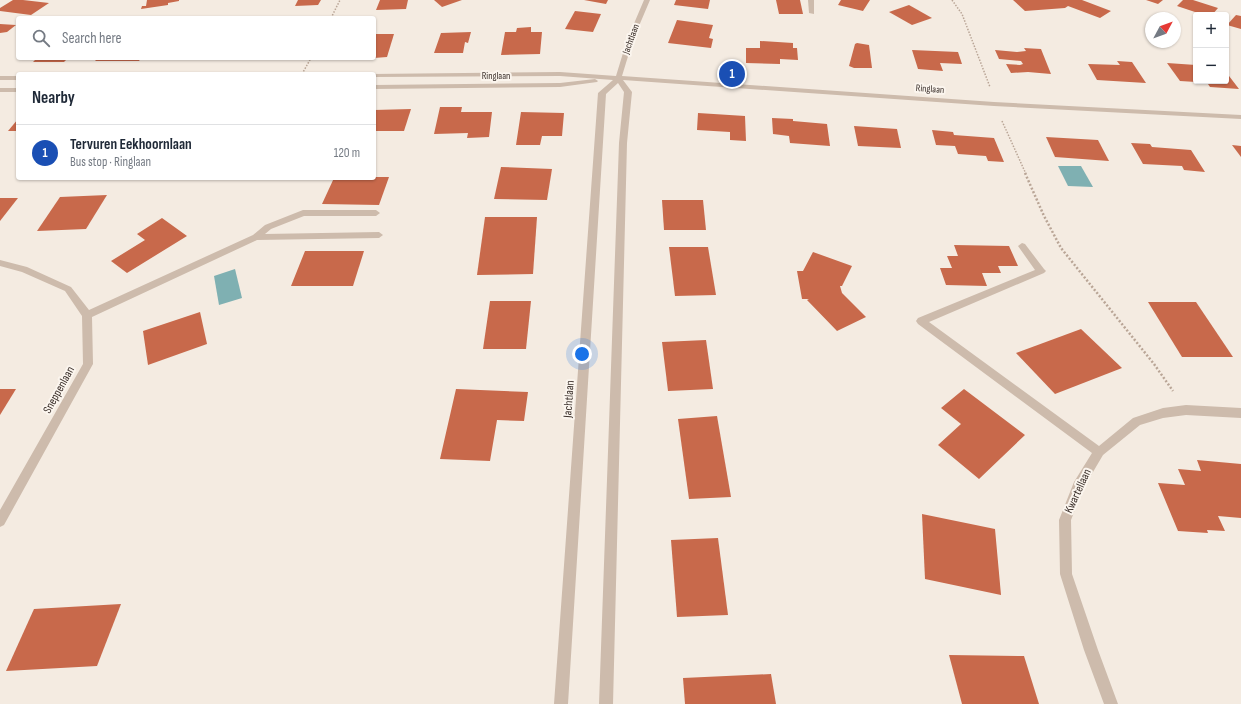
<!DOCTYPE html>
<meta charset="utf-8">
<style>
:root{--surface:#fff;--page:#f6f6f7;--text:#1f2937;--muted:#747a83;--line:#e0e1e3;--accent:#0f766e}
body{margin:0;font-family:"Sofia Sans Condensed",sans-serif;background:var(--page);color:var(--text)}
.controls{position:absolute;right:12px;top:12px;display:grid;overflow:hidden;border-radius:4px;box-shadow:0 1px 3px #0004}
.controls button{width:36px;height:36px;display:grid;place-items:center;padding:0;border:0;border-bottom:1px solid var(--line);background:var(--surface);color:var(--text);font:20px sans-serif}
.compass{position:absolute;left:1145px;top:12px;width:36px;height:36px;border-radius:50%;background:var(--surface);box-shadow:0 1px 3px #0004;rotate:49deg}
.you{position:absolute;left:582px;top:354px;width:14px;height:14px;margin:-10px;border:3px solid #fff;border-radius:50%;background:#1a73e8;box-shadow:0 0 0 6px #1a73e833}
.badge{display:grid;place-items:center;width:26px;height:26px;border-radius:50%;background:var(--accent);color:#fff;font-size:13px;font-weight:700}
.pin{position:absolute;translate:-50% -50%;border:2px solid #fff;box-shadow:0 1px 4px #0006}
.list{margin:0;padding:0;list-style:none}
h2{display:flex;justify-content:space-between;align-items:center;height:52px;margin:0;padding:0 16px;font-size:17px}
h2 small{font-size:13px;font-weight:400;color:var(--muted)}
.list li{display:grid;grid-template-columns:26px 1fr auto;gap:12px;align-items:center;box-sizing:border-box;height:56px;padding:0 16px;border-top:1px solid var(--line)}
.list b{display:block;font-size:15px;white-space:nowrap}
.list p{margin:0;font-size:13px;white-space:nowrap;color:var(--muted)}
.list em{font-size:13px;font-style:normal;color:var(--muted)}
.icon{flex:none;width:22px;height:22px;fill:none;stroke:currentColor;stroke-width:2;stroke-linecap:round;stroke-linejoin:round}
.map{position:relative;flex:none;width:1241px;height:704px;overflow:hidden}
.search{position:absolute;background:var(--surface);box-shadow:0 1px 3px #0004;left:16px;top:16px;width:360px;height:44px;display:flex;align-items:center;gap:10px;box-sizing:border-box;padding:0 14px;border-radius:4px;color:var(--muted);font-size:15px}
.panel{position:absolute;background:var(--surface);box-shadow:0 1px 3px #0004;left:16px;top:72px;width:360px;height:108px;border-radius:4px}
.map>svg:first-child{display:block}
</style>
<div class="map">
<svg width="1241" height="704" viewBox="0 0 1241 704">
<rect width="100%" height="100%" fill="#f4ebe1"/>
<g fill="#7fb0b2">
<polygon points="1058,166 1081,166 1093,187 1068,186"/>
<polygon points="235,269 242,298 219,305 214,276"/>
</g>
<g fill="#c8694b">
<polygon points="13,0 23,0 49,3 31,15 0,11 0,8"/>
<polygon points="147,0 179,0 179,1 168,3 168,5 141,9 142,6 146,6"/>
<polygon points="298,0 321,0 318,5 295,6"/>
<polygon points="380,0 408,0 406,9 376,10"/>
<polygon points="434,0 462,0 442,7"/>
<polygon points="584,0 608,0 606,4"/>
<polygon points="676,0 710,0 708,9 674,5"/>
<polygon points="776,0 800,0 803,14 779,14"/>
<polygon points="841,0 870,0 863,11 838,5"/>
<polygon points="1013,0 1082,0 1111,11 1100,18 1068,6 1065,8 1025,11"/>
<polygon points="1146,0 1163,0 1158,4"/>
<polygon points="1183,0 1193,0 1218,8 1212,15 1204,15 1177,6"/>
<polygon points="909,5 932,18 912,25 889,12"/>
<polygon points="575,11 601,14 593,32 565,29"/>
<polygon points="1236,15 1241,16 1241,29 1227,25"/>
<polygon points="677,20 713,25 709,38 713,39 711,48 668,43"/>
<polygon points="0,24 16,25 7,32 0,33"/>
<polygon points="531,27 531,32 542,32 540,54 501,55 505,32 516,32 517,28"/>
<polygon points="471,32 468,43 465,42 463,53 434,53 441,33"/>
<polygon points="374,34 394,34 387,57 374,58"/>
<polygon points="760,41 793,43 793,48 797,48 798,60 780,59 780,64 746,63 746,48 760,48"/>
<polygon points="857,43 869,45 872,68 854,68 849,66 855,44"/>
<polygon points="1024,48 1041,49 1051,74 1028,72 1011,73 1006,64 1020,65 1023,64 1021,61 999,59 995,50 1017,52 1026,51"/>
<polygon points="912,50 958,52 962,64 940,63 943,71 918,69"/>
<polygon points="37,58 68,58 64,62 33,62"/>
<polygon points="98,58 141,58 139,61 95,61"/>
<polygon points="264,58 298,58 297,60 263,60"/>
<polygon points="1117,61 1132,62 1146,83 1097,80 1088,64 1120,65"/>
<polygon points="1167,63 1196,65 1196,82 1180,81"/>
<polygon points="1226,72 1239,89 1210,87 1208,84 1202,83 1200,81 1226,81"/>
<polygon points="440,107 462,107 461,112 492,112 489,137 467,138 468,133 434,134"/>
<polygon points="411,109 404,131 374,131 374,110"/>
<polygon points="521,112 564,113 562,136 542,136 540,145 516,145"/>
<polygon points="698,113 745,116 746,141 730,140 730,132 697,130"/>
<polygon points="772,118 793,119 793,121 827,124 830,146 790,143 789,136 773,134"/>
<polygon points="18,119 18,131 8,131"/>
<polygon points="854,126 897,129 901,148 858,146"/>
<polygon points="932,130 953,132 954,135 994,138 1004,162 988,161 986,156 958,154 955,146 936,145"/>
<polygon points="1046,137 1098,140 1109,161 1055,157"/>
<polygon points="1131,143 1150,144 1152,147 1191,150 1205,172 1184,170 1182,166 1143,164"/>
<polygon points="1232,145 1241,146 1241,157"/>
<polygon points="501,167 552,169 547,200 494,199"/>
<polygon points="374,177 389,177 379,205 322,204 334,178"/>
<polygon points="107,195 86,229 37,231 60,197"/>
<polygon points="0,198 18,198 0,221"/>
<polygon points="662,200 703,200 706,230 664,230"/>
<polygon points="485,217 537,217 533,274 477,275"/>
<polygon points="162,218 187,236 127,273 111,261 145,240 137,234"/>
<polygon points="954,245 1009,246 1018,266 998,266 1001,273 982,273 987,286 946,285 940,268 952,268 947,256 958,256"/>
<polygon points="669,247 708,247 716,295 675,296"/>
<polygon points="305,251 364,251 353,286 291,286"/>
<polygon points="813,252 852,266 842,286 840,286 842,293 866,317 837,331 807,300 809,299 802,299 797,271 803,271"/>
<polygon points="490,301 531,301 526,349 483,349"/>
<polygon points="1148,302 1196,302 1233,357 1182,357"/>
<polygon points="200,312 207,344 148,365 143,331"/>
<polygon points="1081,329 1122,368 1055,394 1016,353"/>
<polygon points="706,340 713,389 668,391 662,342"/>
<polygon points="0,389 16,389 0,415"/>
<polygon points="456,389 528,392 524,421 497,420 490,461 440,459"/>
<polygon points="964,389 1025,435 979,479 938,445 961,424 941,408"/>
<polygon points="717,416 731,497 689,499 678,419"/>
<polygon points="1197,460 1241,464 1241,518 1218,516 1225,531 1207,530 1208,533 1178,531 1158,483 1185,485 1178,469 1201,471"/>
<polygon points="922,514 995,529 1001,595 925,579"/>
<polygon points="718,538 728,615 677,617 671,540"/>
<polygon points="121,604 97,666 6,671 34,609"/>
<polygon points="949,655 1024,656 1039,704 962,704"/>
<polygon points="771,674 776,704 685,704 683,678"/>
</g>
<g fill="none" stroke-linecap="round" stroke-linejoin="round">
<g stroke="#b9a596" stroke-width="1.5" stroke-dasharray="1.5 1.5" stroke-linecap="butt">
<polyline points="952,0 962,14 990,87"/>
<polyline points="331,18 340,0"/>
<polyline points="302,74 311,58"/>
<polyline points="1002,121 1026,174"/>
</g>
<polyline stroke="#b9a596" stroke-width="2.5" stroke-dasharray="2 2" stroke-linecap="butt" points="1025,173 1044,216 1061,248 1154,364 1173,391"/>
<g fill="#cdbbac" fill-rule="evenodd">
<polygon points="644,0 650,0 633,40 622,76 994,102 1241,115 1241,119 994,106 623,80 632,92 627,143 613,704 599,704 619,143 624,92 618,83 606,94 568,704 554,704 598,93 613,80 560,76 374,77 374,74 371,74 560,72 616,76 627,40"/>
<polygon points="808,0 814,0 814,14 809,13"/>
<rect x="0" y="76" width="18" height="4"/>
<polygon points="595,79 598,81 597,82 560,87 374,89 374,85 560,83"/>
<rect x="0" y="88" width="18" height="4"/>
<polygon points="303,210 376,210 380,213 376,216 304,216 271,229 265,234 379,232 383,235 379,238 257,240 92,317 93,364 4,525 0,527 0,510 83,364 82,316 65,291 22,272 0,266 0,260 27,267 71,287 89,310 253,235 265,225"/>
<polygon points="1022,243 1025,244 1044,269 1046,271 1044,273 929,322 1099,446 1133,418 1163,408 1186,405 1241,408 1241,418 1186,415 1163,418 1140,425 1103,455 1083,489 1071,520 1072,574 1098,650 1118,704 1104,704 1084,650 1060,574 1059,520 1074,482 1092,453 918,324 916,321 918,318 1035,270 1018,246"/>
</g>
</g>
<g text-anchor="middle" dominant-baseline="central" stroke-width="4" stroke-linejoin="round" paint-order="stroke">
<g font-size="10" fill="#3b302b" stroke="#fbf5ee">
<text transform="translate(631 39) rotate(-70)">Jachtlaan</text>
<text x="496" y="76">Ringlaan</text>
<text transform="translate(930 89) rotate(4)">Ringlaan</text>
</g>
<g font-size="12" fill="#3b302b" stroke="#fbf5ee">
<text transform="translate(59 390) rotate(-61)">Sneppenlaan</text>
<text transform="translate(569 399) rotate(-86)">Jachtlaan</text>
<text transform="translate(1078 491) rotate(-65)">Kwartellaan</text>
</g>
</g>
</svg>
<div class="controls">
<button>+</button>
<button>−</button>
</div>
<svg class="compass" viewBox="-18 -18 36 36"><path d="M0-13l5 13h-10z" fill="#e53935"/><path d="M0 13l5-13h-10z" fill="#747a83"/></svg>
<div class="you"></div>
<div class="pin badge" style="left:732px;top:74px;background:#1a4fb4">1</div>
<div class="search"><svg class="icon" aria-label="search" viewBox="0 0 24 24"><circle cx="10" cy="10" r="6"/><path d="M15 15l6 6"/></svg>Search here</div>
<section class="panel">
<h2>Nearby<small></small></h2>
<ul class="list">
<li><span class="badge" style="background:#1a4fb4">1</span><div><b>Tervuren Eekhoornlaan</b><p>Bus stop · Ringlaan</p></div><em>120 m</em></li>
</ul>
</section>
</div>
